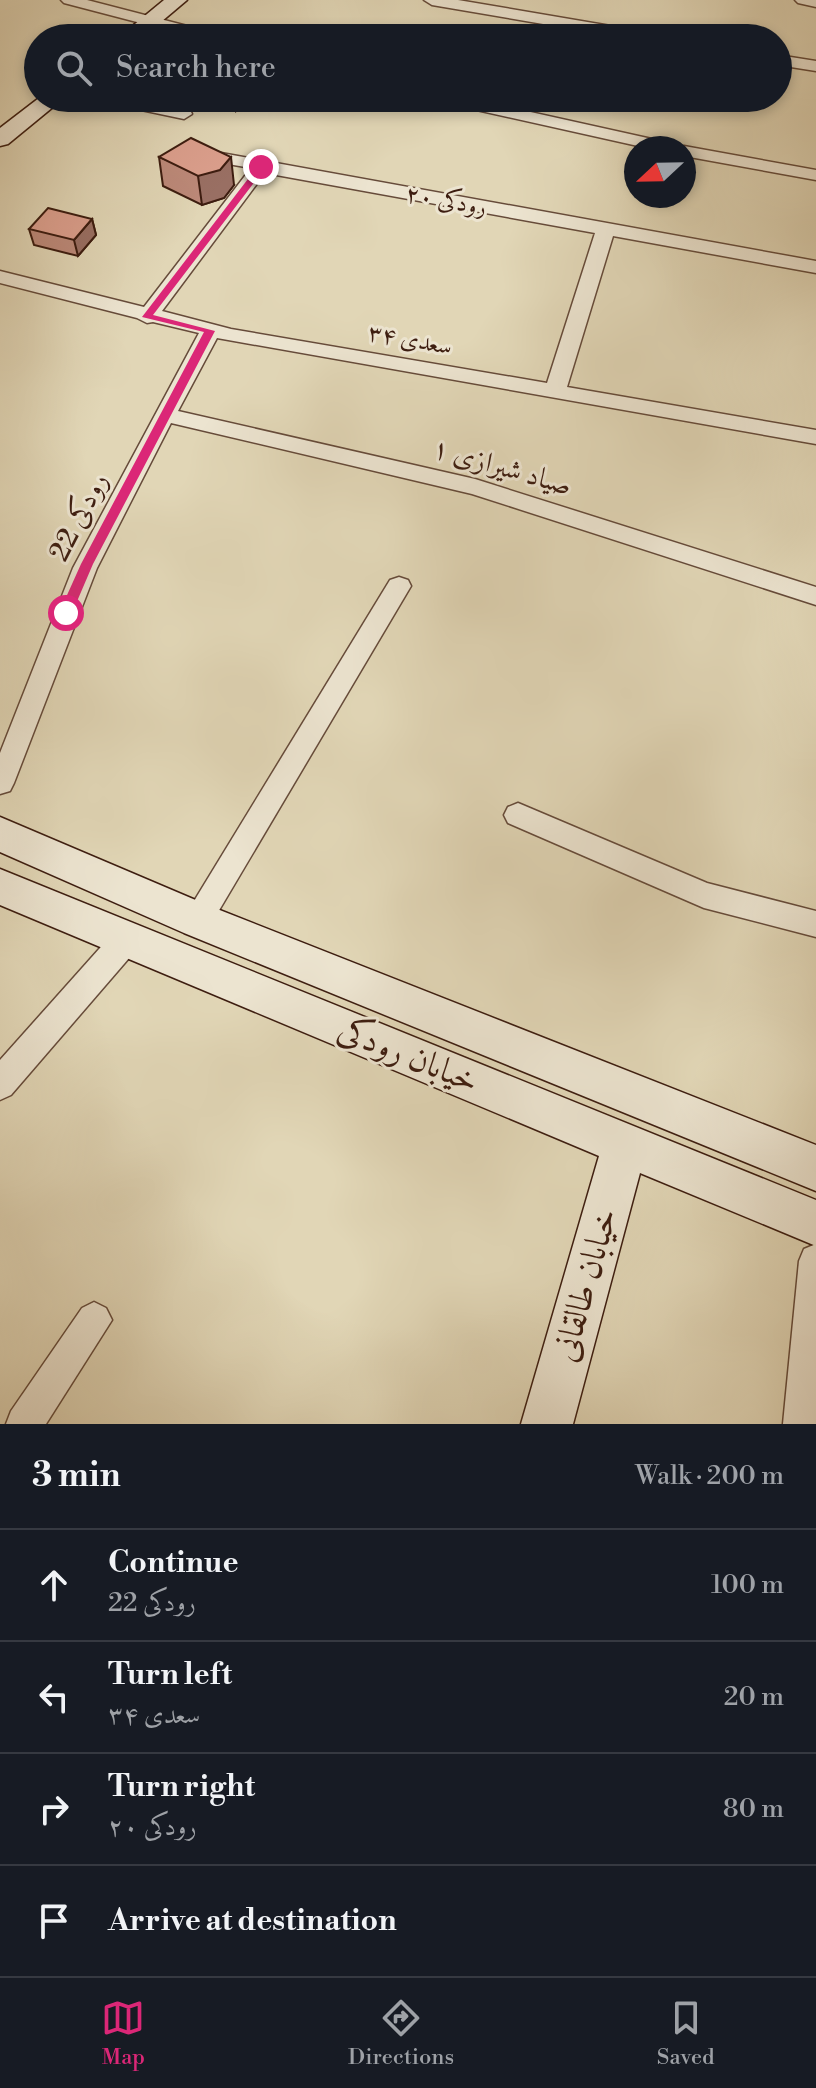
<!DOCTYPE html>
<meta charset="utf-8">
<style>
:root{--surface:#171b24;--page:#242831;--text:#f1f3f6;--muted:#9ea1a6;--line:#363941;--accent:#db2777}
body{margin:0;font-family:"Libre Bodoni",Amiri,serif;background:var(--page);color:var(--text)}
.compass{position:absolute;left:624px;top:136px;width:72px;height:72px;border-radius:50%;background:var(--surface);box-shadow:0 4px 12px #0003;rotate:248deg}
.stop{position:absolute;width:24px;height:24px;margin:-18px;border:6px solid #db2777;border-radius:50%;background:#fff}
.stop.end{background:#db2777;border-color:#fff;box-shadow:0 2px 8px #0008}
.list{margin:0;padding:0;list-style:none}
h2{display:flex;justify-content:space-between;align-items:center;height:104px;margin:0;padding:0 32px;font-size:34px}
h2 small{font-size:26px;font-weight:400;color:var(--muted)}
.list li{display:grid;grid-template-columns:52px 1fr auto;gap:24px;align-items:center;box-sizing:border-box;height:112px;padding:0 32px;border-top:2px solid var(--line)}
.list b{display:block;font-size:30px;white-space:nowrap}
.list p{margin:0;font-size:26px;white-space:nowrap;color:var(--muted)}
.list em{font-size:26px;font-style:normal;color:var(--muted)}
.icon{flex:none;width:44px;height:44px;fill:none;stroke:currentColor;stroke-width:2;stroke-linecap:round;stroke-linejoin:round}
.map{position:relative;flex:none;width:816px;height:1424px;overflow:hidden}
.search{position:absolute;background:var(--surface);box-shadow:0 4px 12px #0003;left:24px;right:24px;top:24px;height:88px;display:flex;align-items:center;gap:20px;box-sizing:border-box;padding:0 28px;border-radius:44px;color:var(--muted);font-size:30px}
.sheet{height:552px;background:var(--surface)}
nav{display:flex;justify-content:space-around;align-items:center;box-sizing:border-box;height:112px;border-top:2px solid var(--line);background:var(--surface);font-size:22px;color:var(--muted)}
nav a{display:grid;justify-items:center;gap:4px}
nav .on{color:var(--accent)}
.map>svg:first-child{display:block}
</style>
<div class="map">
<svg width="816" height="1424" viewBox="0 0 816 1424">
<rect width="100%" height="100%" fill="#e1d6b6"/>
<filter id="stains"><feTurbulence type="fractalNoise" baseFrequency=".0025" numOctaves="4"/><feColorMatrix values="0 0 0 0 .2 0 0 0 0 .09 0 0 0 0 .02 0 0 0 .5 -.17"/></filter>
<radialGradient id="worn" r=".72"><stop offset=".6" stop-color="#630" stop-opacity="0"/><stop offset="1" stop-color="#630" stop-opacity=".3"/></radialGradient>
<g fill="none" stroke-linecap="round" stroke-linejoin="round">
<g stroke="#664b3a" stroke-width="3">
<g id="street">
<polygon points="61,0 87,0 222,35 224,38 198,38 64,3"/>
<polygon points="424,0 458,0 652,33 660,38 625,38 432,5"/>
<polygon points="795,0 816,0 816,7 798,3"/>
<polygon points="778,55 816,61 816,71 778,65"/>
<polygon points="101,98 132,98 190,110 192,114 184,119 103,102"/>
<polygon points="437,98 467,98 670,143 678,147 684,146 816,170 816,180 684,156 684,148 647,148 445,103"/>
<path d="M199 149 816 261V273L613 236 567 387 816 430V444L217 338 178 411 475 479 816 587V605L472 494 171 423 97 568 14 783 10 791 0 794V753L73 568 199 333 153 322 147 323 137 318 0 283V271L144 307 251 168 193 158 190 154 193 150ZM265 173 595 233 547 383 231 329 162 311Z"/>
<polygon points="399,577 408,580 411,586 208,929 198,933 188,929 183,920 188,911 390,580"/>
<polygon points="518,803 707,883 816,911 816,937 704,908 508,823 504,815 508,807"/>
<polygon points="126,926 136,930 141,940 136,950 11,1095 0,1100 0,1060 116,930"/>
<polygon points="816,1244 816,1424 783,1424 799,1261 804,1249"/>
<polygon points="94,1302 106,1308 112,1320 46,1424 6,1424 11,1411 82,1308"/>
</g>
</g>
<g stroke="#3d1d10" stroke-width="3">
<g id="secondary">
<polygon points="164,0 187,0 142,38 118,38"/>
<polygon points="39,98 64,98 8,144 0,146 0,128"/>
<polygon points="0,817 212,907 816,1145 816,1191 184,933 0,852"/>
<polygon points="0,869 816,1200 816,1246 640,1173 573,1424 521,1424 599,1156 0,905"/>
</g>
</g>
<use href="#street" fill="#ece4d0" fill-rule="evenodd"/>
<use href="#secondary" fill="#ece4d0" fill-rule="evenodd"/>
</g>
<g fill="#bc8979" stroke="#3d1d10" stroke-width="2">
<polygon points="198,98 251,98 236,111 198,101"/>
<polygon points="159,157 234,185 224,198 202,205 163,186"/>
<polygon points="92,219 96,235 78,256 34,245 29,229"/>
</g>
<g fill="#996f63" stroke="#3d1d10" stroke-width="2">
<polygon points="234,98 251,98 236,111"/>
<polygon points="231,157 234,185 224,198 202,205 198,176"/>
<polygon points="92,219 96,235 78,256 74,240"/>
</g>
<g fill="#db9f8d" stroke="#3d1d10" stroke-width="2">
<polygon points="191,138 231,157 220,170 198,176 159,157"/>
<polygon points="48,208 92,219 74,240 29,229"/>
</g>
<polygon fill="#db2777" points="258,166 266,167 153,315 215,331 93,564 72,613 66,618 61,617 59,613 81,564 204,332 142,317"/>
<g text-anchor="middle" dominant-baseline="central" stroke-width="6" stroke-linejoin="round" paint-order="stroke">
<g font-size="24" fill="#3d1d10" stroke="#ece4d0">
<text transform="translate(446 201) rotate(10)">رودکی ۲۰</text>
<text transform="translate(410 340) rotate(10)">سعدی ۳۴</text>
</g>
<g font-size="28" fill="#3d1d10" stroke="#ece4d0">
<text transform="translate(502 467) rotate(16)">صیاد شیرازی ۱</text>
<text transform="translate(79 517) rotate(-63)">رودکی 22</text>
</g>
<g font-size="34" fill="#3d1d10" stroke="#ece4d0">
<text transform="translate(408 1056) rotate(22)">خیابان رودکی</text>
<text transform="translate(586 1285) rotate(-74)">خیابان طالقانی</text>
</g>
</g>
<rect width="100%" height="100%" filter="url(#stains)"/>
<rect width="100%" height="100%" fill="url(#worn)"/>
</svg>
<svg class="compass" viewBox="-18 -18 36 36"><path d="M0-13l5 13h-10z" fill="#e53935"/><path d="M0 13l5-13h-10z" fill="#9ea1a6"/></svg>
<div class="stop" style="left:66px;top:613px"></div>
<div class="stop end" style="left:261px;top:167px"></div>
<div class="search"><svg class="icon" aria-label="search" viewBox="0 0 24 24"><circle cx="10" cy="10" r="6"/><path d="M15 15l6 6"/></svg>Search here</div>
</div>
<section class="sheet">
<h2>3 min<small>Walk · 200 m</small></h2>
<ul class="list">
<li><svg class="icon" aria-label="ahead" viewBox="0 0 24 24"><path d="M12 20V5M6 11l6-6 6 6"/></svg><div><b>Continue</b><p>رودکی 22</p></div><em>100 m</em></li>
<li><svg class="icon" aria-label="left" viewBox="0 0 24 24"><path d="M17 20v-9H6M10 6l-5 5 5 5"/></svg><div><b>Turn left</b><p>سعدی ۳۴</p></div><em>20 m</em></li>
<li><svg class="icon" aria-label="right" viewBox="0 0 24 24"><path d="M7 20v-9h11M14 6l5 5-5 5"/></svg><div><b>Turn right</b><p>رودکی ۲۰</p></div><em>80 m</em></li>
<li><svg class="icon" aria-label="arrive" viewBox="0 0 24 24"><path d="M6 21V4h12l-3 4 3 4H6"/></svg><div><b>Arrive at destination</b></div></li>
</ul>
</section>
<nav>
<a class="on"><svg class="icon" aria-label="map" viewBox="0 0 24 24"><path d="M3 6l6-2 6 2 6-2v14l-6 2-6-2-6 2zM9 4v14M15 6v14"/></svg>Map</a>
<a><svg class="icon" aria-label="directions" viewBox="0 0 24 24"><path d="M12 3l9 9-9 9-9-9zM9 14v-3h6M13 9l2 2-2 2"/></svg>Directions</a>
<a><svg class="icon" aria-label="saved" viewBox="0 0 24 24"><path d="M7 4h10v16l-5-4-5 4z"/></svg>Saved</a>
</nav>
